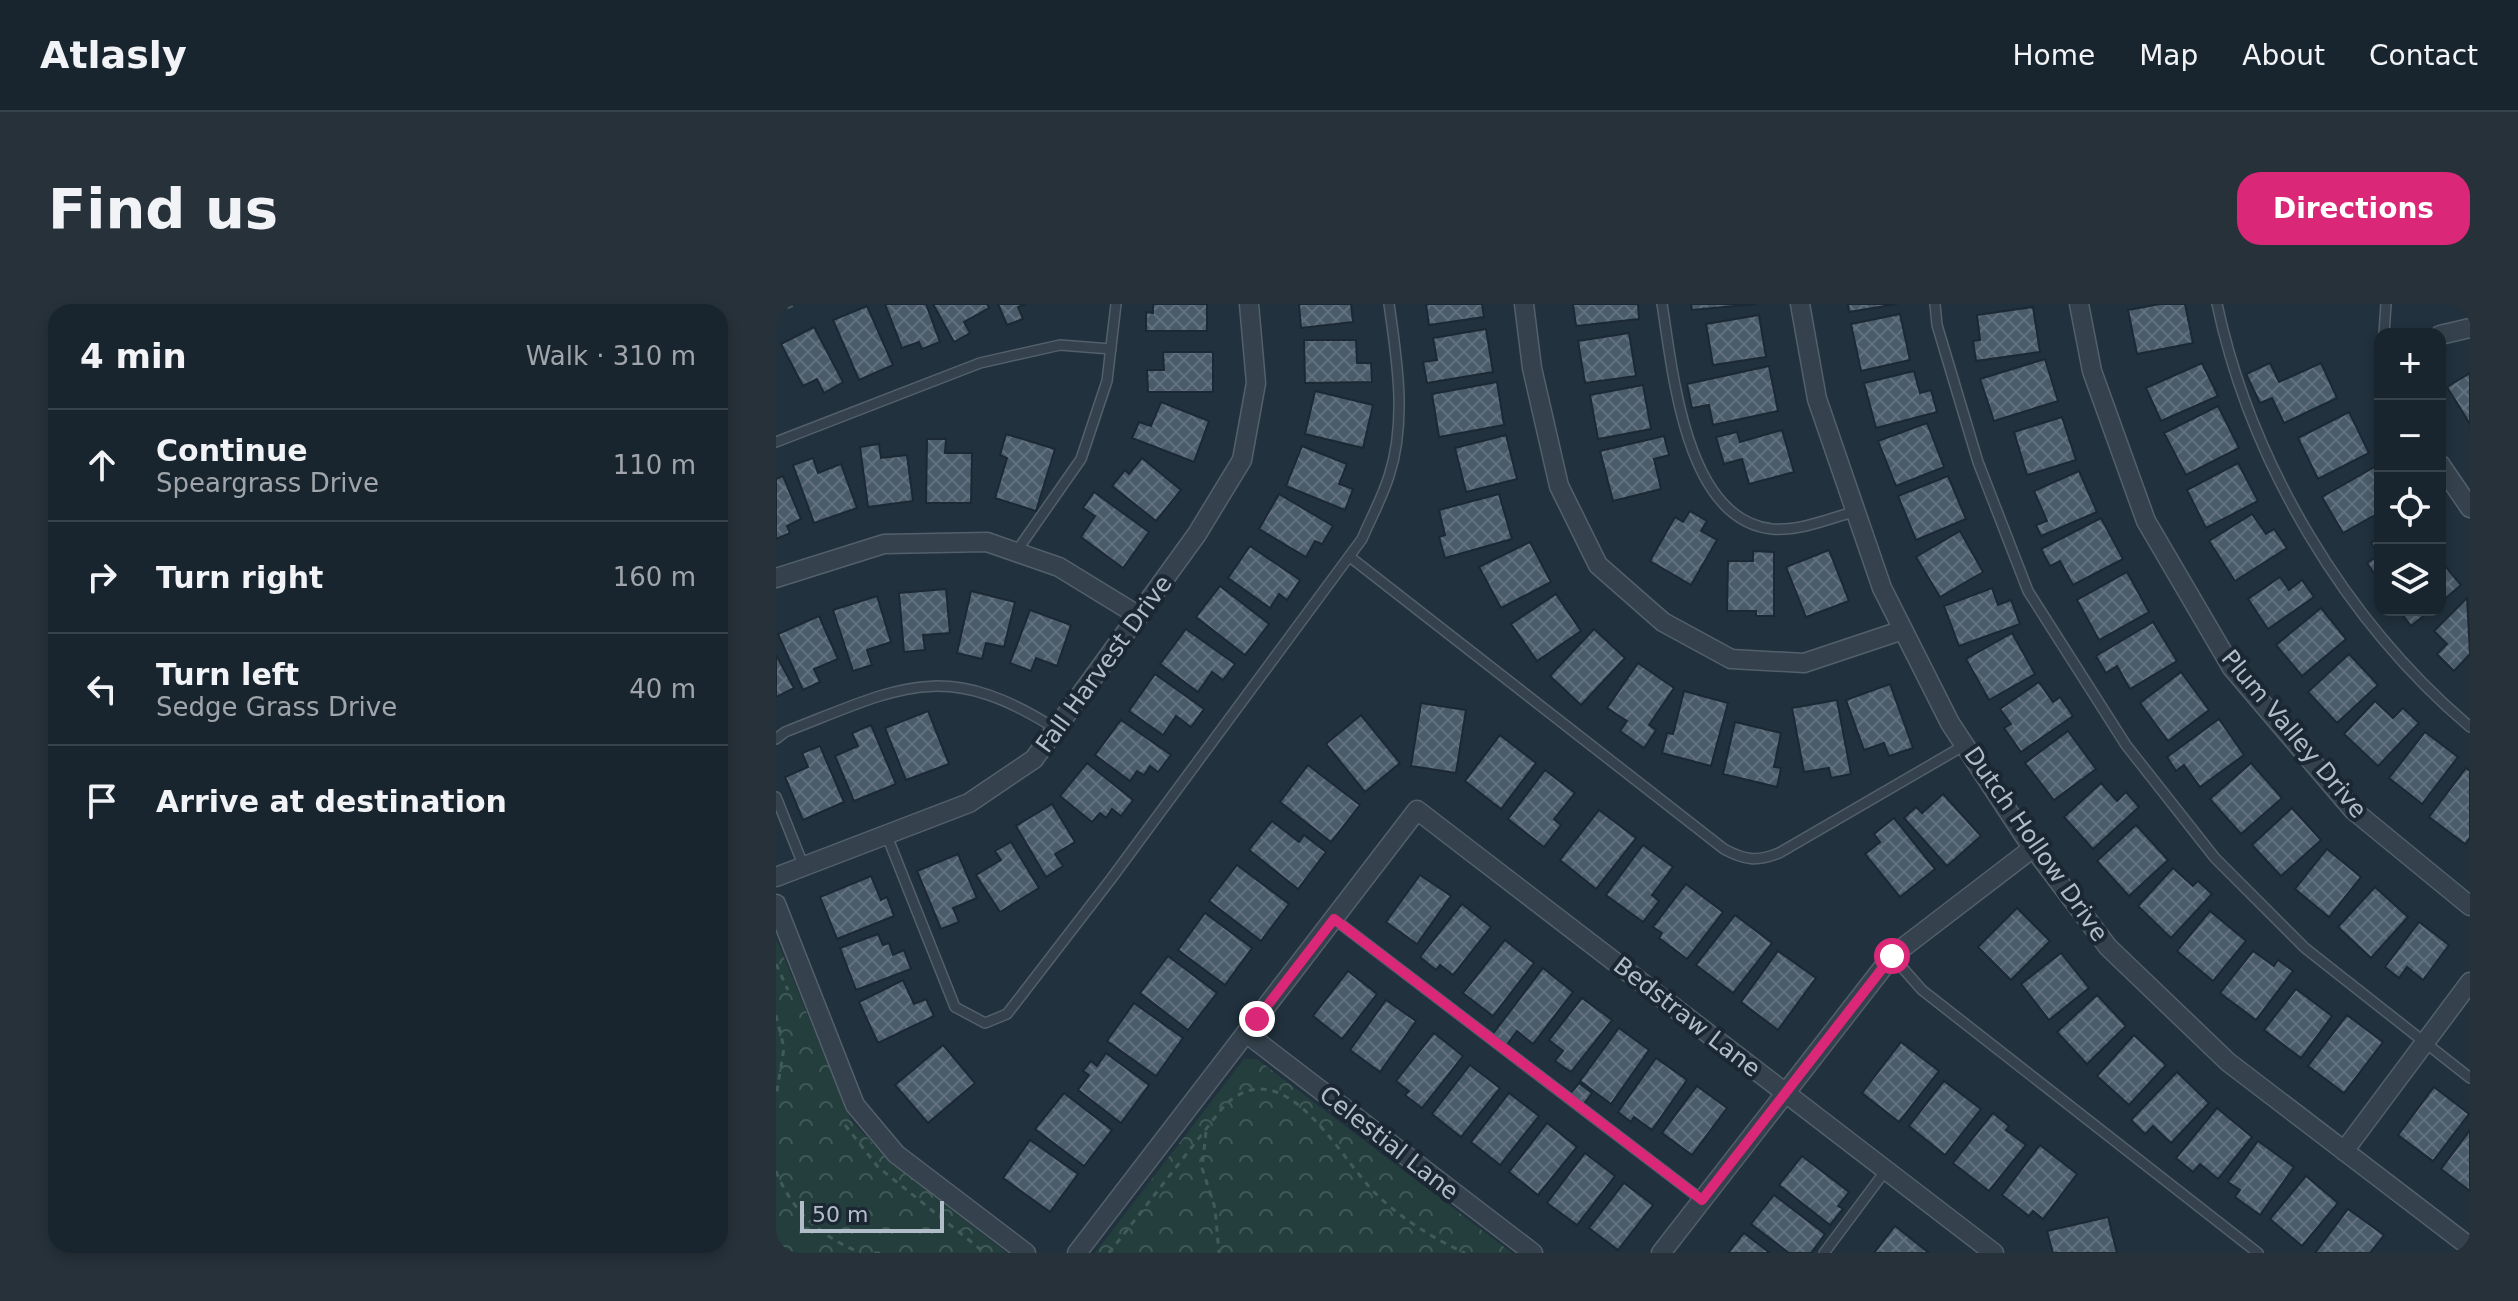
<!DOCTYPE html>
<meta charset="utf-8">
<style>
:root{--surface:#19252e;--page:#26313a;--text:#f1f3f6;--muted:#9fa5aa;--line:#37424a;--accent:#db2777}
body{margin:0;font-family:"DejaVu Sans",sans-serif;background:var(--page);color:var(--text)}
.controls{position:absolute;right:24px;top:24px;display:grid;overflow:hidden;border-radius:16px;box-shadow:0 4px 12px #0003}
.controls button{width:72px;height:72px;display:grid;place-items:center;padding:0;border:0;border-bottom:2px solid var(--line);background:var(--surface);color:var(--text);font:40px sans-serif}
.scale{position:absolute;left:24px;bottom:20px;width:144px;box-sizing:border-box;padding-left:8px;border:4px solid #b1bdc9;border-top:0;font-size:22px;line-height:28px;white-space:nowrap;color:#b1bdc9;-webkit-text-stroke:6px #1b2732;paint-order:stroke}
.stop{position:absolute;width:24px;height:24px;margin:-18px;border:6px solid #db2777;border-radius:50%;background:#fff}
.stop.end{background:#db2777;border-color:#fff;box-shadow:0 2px 8px #0008}
.list{margin:0;padding:0;list-style:none}
h2{display:flex;justify-content:space-between;align-items:center;height:104px;margin:0;padding:0 32px;font-size:34px}
h2 small{font-size:26px;font-weight:400;color:var(--muted)}
.list li{display:grid;grid-template-columns:52px 1fr auto;gap:24px;align-items:center;box-sizing:border-box;height:112px;padding:0 32px;border-top:2px solid var(--line)}
.list b{display:block;font-size:30px;white-space:nowrap}
.list p{margin:0;font-size:26px;white-space:nowrap;color:var(--muted)}
.list em{font-size:26px;font-style:normal;color:var(--muted)}
.icon{flex:none;width:44px;height:44px;fill:none;stroke:currentColor;stroke-width:2;stroke-linecap:round;stroke-linejoin:round}
.map{position:relative;flex:none;width:1694px;height:949px;overflow:hidden;border-radius:24px}
header{display:flex;align-items:center;gap:48px;box-sizing:border-box;height:112px;padding:0 40px;background:var(--surface);border-bottom:2px solid var(--line)}
header strong{font-size:38px}
nav{display:flex;gap:44px;margin-inline-start:auto;font-size:28px}
.intro{display:flex;align-items:center;justify-content:space-between;box-sizing:border-box;height:192px;padding:0 48px}
h1{margin:0;font-size:56px}
.button{padding:20px 36px;border-radius:24px;background:var(--accent);color:#fff;font-size:28px;font-weight:700}
main{display:flex;gap:48px;padding:0 48px}
aside{flex:1;background:var(--surface);border-radius:24px;box-shadow:0 4px 12px #0003}
.map>svg:first-child{display:block}
</style>
<header>
<strong>Atlasly</strong>
<nav><a>Home</a><a>Map</a><a>About</a><a>Contact</a></nav>
</header>
<div class="intro"><h1>Find us</h1><a class="button">Directions</a></div>
<main>
<aside>
<h2>4 min<small>Walk · 310 m</small></h2>
<ul class="list">
<li><svg class="icon" aria-label="ahead" viewBox="0 0 24 24"><path d="M12 20V5M6 11l6-6 6 6"/></svg><div><b>Continue</b><p>Speargrass Drive</p></div><em>110 m</em></li>
<li><svg class="icon" aria-label="right" viewBox="0 0 24 24"><path d="M7 20v-9h11M14 6l5 5-5 5"/></svg><div><b>Turn right</b></div><em>160 m</em></li>
<li><svg class="icon" aria-label="left" viewBox="0 0 24 24"><path d="M17 20v-9H6M10 6l-5 5 5 5"/></svg><div><b>Turn left</b><p>Sedge Grass Drive</p></div><em>40 m</em></li>
<li><svg class="icon" aria-label="arrive" viewBox="0 0 24 24"><path d="M6 21V4h12l-3 4 3 4H6"/></svg><div><b>Arrive at destination</b></div></li>
</ul>
</aside>
<div class="map">
<svg width="1694" height="949" viewBox="0 0 1694 949">
<defs>
<pattern id="park-crowns" width="20" height="18" patternUnits="userSpaceOnUse" patternTransform="scale(2)"><rect width="20" height="18" fill="#233e3d"/><path d="M2 6a3 3 0 1 1 6 0M12 15a3 3 0 1 1 6 0" fill="none" stroke="#415858"/></pattern>
<pattern id="building-cross-hatch" width="8" height="8" patternUnits="userSpaceOnUse" patternTransform="scale(2)"><rect width="8" height="8" fill="#4a5b69"/><path d="M0 0l8 8M0 8l8-8" fill="none" stroke="#62717d"/></pattern>
</defs>
<rect width="100%" height="100%" fill="#21313d"/>
<g fill="url(#park-crowns)">
<polygon points="0,634 75,816 109,853 231,949 0,949"/>
<polygon points="468,755 481,755 736,949 319,949"/>
</g>
<g fill="url(#building-cross-hatch)" stroke="#1c2934" stroke-width="2">
<polygon points="109,0 150,0 164,38 146,45 143,38 126,44"/>
<polygon points="157,0 211,0 213,4 188,18 194,29 178,38"/>
<polygon points="222,0 250,0 242,3 247,15 231,21"/>
<polygon points="377,0 431,0 431,27 370,27 370,8 377,9"/>
<polygon points="523,0 575,0 577,18 525,24"/>
<polygon points="650,0 706,0 708,13 653,21"/>
<polygon points="797,0 862,0 863,15 800,22"/>
<polygon points="915,0 980,0 916,6"/>
<polygon points="1072,0 1121,0 1073,8"/>
<polygon points="1384,0 1409,0 1417,39 1361,50 1352,6"/>
<polygon points="91,2 117,61 83,76 57,16"/>
<polygon points="1257,3 1264,48 1200,57 1197,37 1204,36 1201,11"/>
<polygon points="1124,10 1134,56 1085,67 1075,20"/>
<polygon points="983,11 990,53 937,61 930,20"/>
<polygon points="38,23 67,78 48,89 41,75 27,82 5,40"/>
<polygon points="710,25 717,68 651,79 647,58 661,56 657,34"/>
<polygon points="853,29 860,72 809,79 802,37"/>
<polygon points="528,36 580,36 581,59 595,59 596,78 529,79"/>
<polygon points="387,48 437,48 437,88 372,88 371,66 388,66"/>
<polygon points="1269,55 1282,97 1218,117 1204,75"/>
<polygon points="1426,59 1442,92 1385,117 1370,84"/>
<polygon points="1494,59 1503,78 1545,59 1561,94 1508,119 1496,94 1484,99 1470,70"/>
<polygon points="993,62 1002,107 937,121 933,101 916,104 911,80"/>
<polygon points="1138,67 1144,89 1155,86 1161,108 1100,124 1088,79"/>
<polygon points="1694,69 1694,120 1671,83"/>
<polygon points="721,78 728,121 663,133 656,90"/>
<polygon points="867,81 875,125 822,135 814,91"/>
<polygon points="539,87 597,101 587,144 529,130"/>
<polygon points="385,98 433,117 418,158 356,134 363,118 375,122"/>
<polygon points="1442,102 1463,144 1410,171 1388,129"/>
<polygon points="1573,108 1593,149 1542,175 1522,134"/>
<polygon points="1286,113 1300,156 1251,171 1238,128"/>
<polygon points="1151,119 1168,163 1120,182 1102,137"/>
<polygon points="1006,126 1018,168 973,180 966,155 948,160 940,133 961,128 964,138"/>
<polygon points="230,130 279,145 260,207 219,194 231,154 224,151"/>
<polygon points="730,131 741,175 690,188 679,144"/>
<polygon points="888,132 893,151 878,155 885,185 837,197 824,147"/>
<polygon points="151,135 170,135 169,149 196,149 195,199 150,199"/>
<polygon points="103,140 105,154 131,151 137,197 92,203 84,143"/>
<polygon points="526,142 571,160 563,180 577,185 569,206 510,182"/>
<polygon points="37,154 42,169 65,160 81,204 38,219 17,161"/>
<polygon points="366,154 405,186 380,217 336,182 349,166 353,170"/>
<polygon points="1462,159 1482,197 1430,224 1411,186"/>
<polygon points="1602,161 1604,208 1567,229 1546,193"/>
<polygon points="1303,167 1321,208 1265,232 1260,221 1271,217 1258,187"/>
<polygon points="7,172 25,215 11,222 14,229 0,235 0,175"/>
<polygon points="1172,172 1190,215 1140,236 1122,192"/>
<polygon points="318,188 373,228 347,264 305,233 319,212 307,204"/>
<polygon points="503,190 557,222 546,240 539,237 530,253 483,225"/>
<polygon points="723,190 736,235 669,254 663,233 669,231 663,206"/>
<polygon points="914,207 931,217 925,227 941,236 915,281 874,257 899,213 907,218"/>
<polygon points="1476,210 1490,230 1498,225 1511,244 1459,277 1433,237"/>
<polygon points="1325,214 1347,255 1297,281 1284,257 1274,262 1265,245"/>
<polygon points="1184,227 1207,268 1164,293 1140,253"/>
<polygon points="1604,233 1604,275 1603,276 1591,259 1603,251 1595,239"/>
<polygon points="754,238 775,278 725,304 703,263"/>
<polygon points="474,242 524,276 511,296 503,290 494,304 452,274"/>
<polygon points="1053,246 1073,297 1030,313 1010,263"/>
<polygon points="977,247 998,248 998,312 980,312 980,307 951,307 952,257 977,257"/>
<polygon points="1664,256 1685,281 1664,299"/>
<polygon points="1351,268 1373,308 1323,336 1301,296"/>
<polygon points="1504,273 1513,286 1526,276 1538,293 1492,325 1472,295"/>
<polygon points="444,282 493,320 469,351 420,313"/>
<polygon points="1216,284 1222,301 1235,296 1244,320 1183,342 1168,302"/>
<polygon points="170,285 174,329 147,331 149,346 128,348 123,289"/>
<polygon points="195,287 239,298 228,343 210,339 206,355 181,349"/>
<polygon points="780,290 805,327 761,357 735,320"/>
<polygon points="101,292 115,338 91,346 96,361 77,367 57,306"/>
<polygon points="1691,294 1694,350 1678,367 1661,350 1671,340 1658,327"/>
<polygon points="1545,304 1570,335 1526,372 1500,341"/>
<polygon points="254,306 295,321 281,362 260,354 255,367 234,359"/>
<polygon points="1623,306 1655,306 1635,322"/>
<polygon points="43,312 62,355 38,365 44,378 27,386 2,330"/>
<polygon points="1377,318 1401,357 1354,385 1341,362 1330,369 1320,352"/>
<polygon points="410,325 459,360 447,376 436,368 422,388 384,360"/>
<polygon points="818,325 849,354 805,401 774,372"/>
<polygon points="1236,329 1259,370 1213,396 1190,355"/>
<polygon points="1573,350 1602,381 1561,419 1532,388"/>
<polygon points="0,351 18,384 0,393"/>
<polygon points="862,359 898,384 873,421 880,426 868,444 844,427 851,417 831,404"/>
<polygon points="1405,368 1433,406 1392,437 1364,399"/>
<polygon points="379,370 428,405 415,423 400,412 387,431 353,407"/>
<polygon points="1263,378 1277,398 1284,393 1297,412 1245,448 1228,424 1235,420 1224,405"/>
<polygon points="1114,380 1137,444 1113,452 1108,439 1088,446 1070,396"/>
<polygon points="908,387 952,399 935,462 886,449 891,429 897,430"/>
<polygon points="1061,396 1075,470 1055,474 1053,464 1028,468 1016,404"/>
<polygon points="1599,397 1617,414 1627,404 1643,419 1602,462 1568,430"/>
<polygon points="645,399 690,406 680,469 635,462"/>
<polygon points="152,407 173,460 130,476 109,424"/>
<polygon points="585,411 624,459 589,488 550,440"/>
<polygon points="1443,415 1468,451 1424,483 1408,461 1400,467 1391,453"/>
<polygon points="345,416 395,451 382,468 374,462 368,471 361,467 354,477 319,451"/>
<polygon points="959,418 1005,429 998,463 1005,464 1001,483 947,470"/>
<polygon points="95,421 120,480 78,497 59,452 82,442 76,429"/>
<polygon points="1292,427 1320,465 1278,496 1249,459"/>
<polygon points="1649,428 1682,453 1646,500 1613,474"/>
<polygon points="724,431 760,459 725,505 689,477"/>
<polygon points="44,442 68,498 27,516 9,473 32,463 26,449"/>
<polygon points="311,459 357,496 345,512 336,505 330,514 324,509 316,518 284,492"/>
<polygon points="1475,459 1506,494 1465,530 1434,495"/>
<polygon points="532,461 584,501 555,538 504,498"/>
<polygon points="1690,464 1694,467 1694,534 1689,540 1653,513"/>
<polygon points="769,466 799,489 778,515 785,521 768,543 732,515"/>
<polygon points="1325,479 1341,497 1350,488 1363,503 1317,545 1288,513"/>
<polygon points="1167,490 1205,532 1171,562 1128,514 1140,503 1146,509"/>
<polygon points="276,500 299,538 279,550 287,562 270,573 240,522"/>
<polygon points="1516,504 1545,536 1505,572 1476,541"/>
<polygon points="823,506 860,534 820,585 784,556"/>
<polygon points="1118,514 1159,565 1124,593 1089,550 1104,538 1098,530"/>
<polygon points="496,517 523,538 528,531 550,548 522,585 473,546"/>
<polygon points="1360,521 1392,556 1353,592 1321,557"/>
<polygon points="235,538 263,584 224,608 200,571 225,556 219,547"/>
<polygon points="867,541 897,563 876,591 883,597 867,618 830,591"/>
<polygon points="1551,545 1585,573 1553,613 1519,585"/>
<polygon points="182,550 201,594 177,604 183,618 165,625 141,567"/>
<polygon points="461,561 513,600 485,637 433,597"/>
<polygon points="1397,564 1417,582 1422,577 1436,590 1395,634 1362,602"/>
<polygon points="644,571 675,592 641,640 610,618"/>
<polygon points="95,572 105,596 111,593 118,612 61,635 44,593"/>
<polygon points="910,580 947,608 911,655 883,634 886,629 877,623"/>
<polygon points="1599,583 1632,613 1595,654 1562,623"/>
<polygon points="686,600 715,623 677,671 664,661 660,666 644,653"/>
<polygon points="1241,604 1274,637 1235,676 1202,643"/>
<polygon points="1434,607 1470,637 1437,677 1401,647"/>
<polygon points="429,609 476,644 449,681 402,646"/>
<polygon points="959,611 996,639 957,689 920,661"/>
<polygon points="1643,618 1673,641 1647,676 1631,663 1623,674 1609,663"/>
<polygon points="102,630 107,641 113,639 117,651 128,646 135,665 80,686 64,644"/>
<polygon points="729,636 758,659 717,712 687,689"/>
<polygon points="1002,647 1040,674 1002,726 965,698"/>
<polygon points="1477,647 1498,662 1502,656 1517,667 1480,716 1444,689"/>
<polygon points="1285,649 1313,684 1273,716 1245,680"/>
<polygon points="392,652 441,689 412,726 364,689"/>
<polygon points="767,664 797,688 757,740 741,727 730,742 716,731"/>
<polygon points="572,667 601,690 566,735 537,712"/>
<polygon points="127,676 138,700 150,695 158,712 102,739 83,698"/>
<polygon points="1520,685 1556,712 1525,754 1488,726"/>
<polygon points="1321,691 1350,722 1311,760 1281,728"/>
<polygon points="806,694 836,716 795,768 779,757 787,747 773,736"/>
<polygon points="610,696 640,717 604,768 574,746"/>
<polygon points="358,699 407,734 380,772 331,737"/>
<polygon points="1571,711 1607,738 1568,789 1532,762"/>
<polygon points="843,724 873,746 835,800 804,777"/>
<polygon points="658,729 687,752 646,804 629,791 633,787 620,777"/>
<polygon points="1358,731 1390,761 1353,801 1321,772"/>
<polygon points="1125,738 1163,767 1123,818 1086,789"/>
<polygon points="167,741 199,779 152,819 119,781"/>
<polygon points="330,749 373,781 345,819 302,786 313,771 307,767 315,757 321,762"/>
<polygon points="880,754 911,776 876,826 858,813 855,818 842,808"/>
<polygon points="694,761 724,784 685,833 656,810"/>
<polygon points="1401,768 1433,799 1395,839 1377,822 1369,830 1355,816"/>
<polygon points="1168,777 1205,805 1169,851 1133,822"/>
<polygon points="803,779 816,789 807,801 794,790"/>
<polygon points="921,782 951,804 916,851 886,829"/>
<polygon points="1658,783 1693,810 1657,857 1622,831"/>
<polygon points="288,789 336,826 308,862 259,825"/>
<polygon points="733,789 763,812 724,861 695,838"/>
<polygon points="1441,804 1476,833 1442,875 1424,860 1417,868 1400,854"/>
<polygon points="1217,809 1233,822 1230,826 1250,841 1213,887 1177,859"/>
<polygon points="771,819 801,843 762,891 733,868"/>
<polygon points="1694,826 1694,887 1665,865"/>
<polygon points="254,836 302,870 274,908 227,874"/>
<polygon points="1482,837 1518,863 1484,911 1459,893 1464,886 1452,878"/>
<polygon points="1264,841 1301,870 1267,915 1257,907 1253,912 1226,891"/>
<polygon points="809,849 839,872 801,921 771,899"/>
<polygon points="1026,852 1073,888 1062,902 1067,905 1054,921 1003,881"/>
<polygon points="1530,872 1562,899 1526,942 1494,915"/>
<polygon points="848,879 877,901 842,946 813,924"/>
<polygon points="998,891 1049,930 1035,949 1013,949 975,920"/>
<polygon points="1572,905 1608,931 1594,949 1539,949"/>
<polygon points="1332,913 1341,949 1277,949 1271,927"/>
<polygon points="1119,922 1153,949 1098,949"/>
<polygon points="968,929 994,949 952,949"/>
</g>
<g fill="none" stroke-linecap="round" stroke-linejoin="round">
<g stroke="#53606b" stroke-width="12">
<g id="lane">
<path d="M886 0C897 68 909 216 996 225 1024 227 1053 215 1080 207"/>
<polyline points="1159,0 1161,21 1202,158 1252,287 1350,441 1439,554 1529,644 1694,774"/>
<path d="M1441 0C1475 159 1569 317 1694 423"/>
<polyline points="1608,30 1610,0"/>
<polyline points="0,138 204,59 284,41 335,45"/>
<polyline points="240,248 305,155 331,77 340,0"/>
<path d="M574 253 948 545C968 556 981 558 1003 549L1189 441"/>
<path d="M0 435 9 428C123 384 167 353 280 425"/>
<polyline points="0,493 28,563"/>
<path d="M111 532 179 703 209 719 231 710 335 575 586 235C595 214 606 194 613 172 631 117 621 56 613 0"/>
<polyline points="558,615 926,896"/>
<polyline points="1116,652 1146,686 1482,949"/>
<polyline points="1048,949 1110,866"/>
</g>
</g>
<g stroke="#53606b" stroke-width="21">
<g id="street">
<polyline points="748,0 756,64 783,182 822,261 887,318 955,355 1028,359 1127,326"/>
<polyline points="1024,0 1041,95 1106,284 1174,419 1249,533 1332,643 1452,758 1694,943"/>
<polyline points="1303,0 1316,67 1370,217 1456,364 1577,506 1694,602"/>
<polyline points="1664,31 1694,24"/>
<polyline points="1664,160 1694,204"/>
<polyline points="0,274 108,240 211,238 283,263 363,312"/>
<polyline points="0,573 193,499 258,455 421,230 466,156 480,79 473,0"/>
<polyline points="0,600 79,801 120,850 250,949"/>
<polyline points="470,729 757,949"/>
<polyline points="1568,847 1694,678"/>
<polyline points="301,949 641,506 1218,949"/>
<polyline points="885,949 1116,652 1257,544"/>
</g>
</g>
<g stroke="#415a5a" stroke-width="3" stroke-dasharray="6 6" stroke-linecap="butt">
<polyline points="0,8 21,0"/>
<polyline points="0,660 12,686"/>
<polyline points="0,711 8,744 0,793"/>
<polyline points="69,821 102,863 209,949"/>
<polyline points="430,828 426,864 439,904 443,949"/>
<path d="M0 867C16 908 46 933 85 949"/>
<polyline points="98,949 109,949"/>
<path d="M333 949 448 802C509 743 563 854 601 891 626 915 658 935 689 949"/>
</g>
<use href="#lane" stroke="#35424d" stroke-width="9"/>
<use href="#street" stroke="#35424d" stroke-width="18"/>
</g>
<g fill="none" stroke-linecap="round" stroke-linejoin="round">
<polyline stroke="#db2777" stroke-width="10" points="481,715 558,615 926,896 1116,652"/>
</g>
<g text-anchor="middle" dominant-baseline="central" stroke-width="8" stroke-linejoin="round" paint-order="stroke">
<g font-size="24" fill="#b1bdc9" stroke="#1b2732">
<text transform="translate(328 360) rotate(-54)">Fall Harvest Drive</text>
<text transform="translate(1518 430) rotate(50)">Plum Valley Drive</text>
<text transform="translate(1260 540) rotate(55)">Dutch Hollow Drive</text>
<text transform="translate(911 713) rotate(38)">Bedstraw Lane</text>
<text transform="translate(613 839) rotate(38)">Celestial Lane</text>
</g>
</g>
</svg>
<div class="controls">
<button>+</button>
<button>−</button>
<button><svg class="icon" aria-label="locate" viewBox="0 0 24 24"><circle cx="12" cy="12" r="6"/><path d="M12 2v4M12 18v4M2 12h4M18 12h4"/></svg></button>
<button><svg class="icon" aria-label="layers" viewBox="0 0 24 24"><path d="M12 4l9 5-9 5-9-5zM3 14l9 5 9-5"/></svg></button>
</div>
<div class="scale">50 m</div>
<div class="stop" style="left:1116px;top:652px"></div>
<div class="stop end" style="left:481px;top:715px"></div>
</div>
</main>
